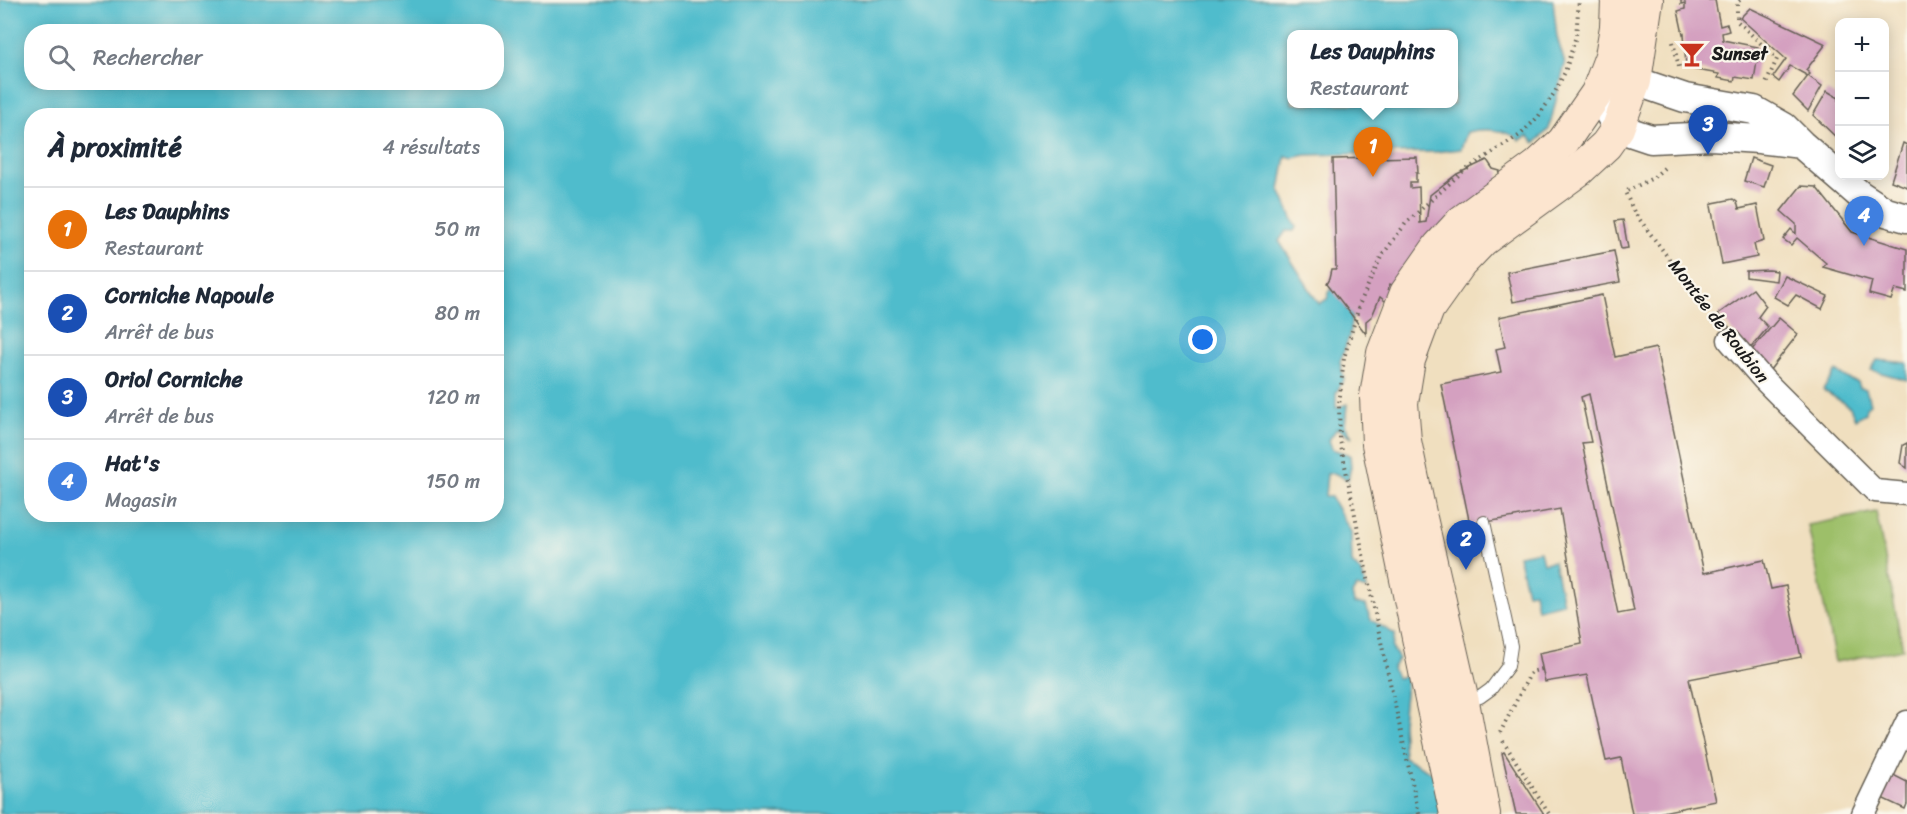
<!DOCTYPE html>
<html lang="fr">
<meta charset="utf-8">
<style>
:root{--surface:#fff;--page:#f6f6f7;--text:#1f2937;--muted:#747a83;--line:#e0e1e3;--accent:#7c3aed}
body{margin:0;font-family:Sriracha,sans-serif;background:var(--page);color:var(--text)}
.controls{position:absolute;right:18px;top:18px;display:grid;overflow:hidden;border-radius:12px;box-shadow:0 3px 15px #0003}
.controls button{width:54px;height:54px;display:grid;place-items:center;padding:0;border:0;border-bottom:2px solid var(--line);background:var(--surface);color:var(--text);font:30px sans-serif}
.you{position:absolute;left:1203px;top:340px;width:21px;height:21px;margin:-15px;border:4px solid #fff;border-radius:50%;background:#1a73e8;box-shadow:0 0 0 9px #1a73e833}
.badge{display:grid;place-items:center;width:39px;height:39px;border-radius:50%;background:var(--accent);color:#fff;font-size:20px;font-weight:700}
.pin{position:absolute;translate:-50% -50px;filter:drop-shadow(0 2px 3px #0008)}
.pin::after{content:'';position:absolute;top:32px;width:21px;height:18px;background:inherit;clip-path:polygon(0 0,100% 0,50% 100%)}
.popup{position:absolute;left:1287px;top:30px;width:171px;height:78px;box-sizing:border-box;display:grid;place-content:center;border-radius:12px;background:var(--surface);filter:drop-shadow(0 2px 4px #0005);font-size:20px;white-space:nowrap;color:var(--muted)}
.popup b{font-size:22px;color:var(--text)}
.popup::after{content:'';position:absolute;left:50%;top:100%;margin-left:-12px;border:12px solid transparent;border-top-color:var(--surface)}
.list{margin:0;padding:0;list-style:none}
h2{display:flex;justify-content:space-between;align-items:center;height:78px;margin:0;padding:0 24px;font-size:26px}
h2 small{font-size:20px;font-weight:400;color:var(--muted)}
.list li{display:grid;grid-template-columns:39px 1fr auto;gap:18px;align-items:center;box-sizing:border-box;height:84px;padding:0 24px;border-top:2px solid var(--line)}
.list b{display:block;font-size:22px;white-space:nowrap}
.list p{margin:0;font-size:20px;white-space:nowrap;color:var(--muted)}
.list em{font-size:20px;font-style:normal;color:var(--muted)}
.icon{flex:none;width:33px;height:33px;fill:none;stroke:currentColor;stroke-width:2;stroke-linecap:round;stroke-linejoin:round}
.map{position:relative;flex:none;width:1907px;height:814px;overflow:hidden}
.search{position:absolute;background:var(--surface);box-shadow:0 3px 15px #0003;left:24px;top:24px;width:480px;height:66px;display:flex;align-items:center;gap:15px;box-sizing:border-box;padding:0 21px;border-radius:24px;color:var(--muted);font-size:22px}
.panel{position:absolute;background:var(--surface);box-shadow:0 3px 15px #0003;left:24px;top:108px;width:480px;height:414px;border-radius:24px}
.map>svg:first-child{display:block}
</style>
<div class="map">
<svg width="1907" height="814" viewBox="0 0 1907 814">
<rect width="100%" height="100%" fill="#fbf7ec"/>
<filter id="ink" filterUnits="userSpaceOnUse"><feTurbulence type="fractalNoise" baseFrequency=".0167" numOctaves="2"/><feDisplacementMap in="SourceGraphic" scale="12" xChannelSelector="R" yChannelSelector="G"/><feConvolveMatrix kernelMatrix="1 2 1 2 8 2 1 2 1" color-interpolation-filters="sRGB"/></filter>
<filter id="wash" filterUnits="userSpaceOnUse"><feTurbulence type="fractalNoise" baseFrequency=".008" numOctaves="4" result="noise"/><feDisplacementMap in="SourceGraphic" scale="24" xChannelSelector="R" yChannelSelector="G"/><feGaussianBlur stdDeviation="1.35" result="paint"/><feColorMatrix in="noise" values="0 0 0 0 0 0 0 0 0 0 0 0 0 0 0 0 0 1.4 0 .05"/><feComposite in="paint" operator="in"/></filter>
<g filter="url(#wash)">
<rect width="100%" height="100%" fill="#f0dfbf"/>
<polygon fill="#9dbf69" stroke="#5c6e42" stroke-width="1.5" points="1876,512 1903,649 1835,662 1808,525"/>
<g fill="#50bccc" stroke="#366c74" stroke-width="1.5" fill-rule="evenodd">
<path d="M0 0H1553L1557 37 1565 64 1549 129 1535 143 1528 136 1520 140C1506 129 1485 128 1467 132L1461 149 1435 152 1306 155 1293 158 1286 156 1280 190 1296 227 1294 231H1286L1279 241 1319 304 1327 299 1331 287 1352 315 1349 337 1340 362 1344 379 1336 393V408L1347 404 1345 426 1352 437 1337 428 1329 440 1332 449 1350 455 1351 467 1348 480 1334 473 1327 474 1325 496 1331 497 1351 532 1352 563 1362 574 1367 590 1357 587 1352 594 1354 603 1366 605 1371 620 1395 634 1392 648 1399 659 1392 668 1397 678 1407 675 1402 723 1404 757 1451 783 1456 814H0ZM32 32H496V82H32ZM1292 34H1454V104H1292ZM32 116H496V514H32Z"/>
<polygon points="1877,360 1907,363 1907,380 1871,370"/>
<polygon points="1836,371 1850,380 1858,382 1860,388 1866,389 1870,404 1866,407 1866,413 1855,419 1850,407 1823,390"/>
<polygon points="1540,551 1543,563 1554,561 1563,603 1537,609 1534,592 1527,593 1518,555"/>
</g>
<g id="blocks">
<g fill="#d4a0c0" fill-rule="evenodd">
<polygon points="1681,0 1715,0 1720,26 1727,24 1729,31 1722,33 1723,40 1758,47 1756,54 1758,55 1754,80 1735,77 1734,81 1718,78 1719,74 1686,68 1684,33 1683,34 1678,11 1685,9 1685,3 1681,4"/>
<polygon points="1750,8 1826,44 1806,70 1810,74 1808,76 1790,66 1779,82 1773,77 1786,59 1740,18"/>
<polygon points="1808,76 1822,86 1808,111 1793,96"/>
<polygon points="1827,91 1839,98 1839,140 1813,115"/>
<polygon points="1903,143 1907,145 1907,187 1891,181"/>
<polygon points="1417,157 1418,173 1416,173 1416,182 1410,182 1410,188 1419,187 1420,223 1426,222 1430,195 1457,174 1487,160 1493,169 1500,171 1492,211 1406,292 1390,284 1388,289 1400,295 1385,301 1380,297 1372,316 1366,321 1366,334 1327,283 1330,278 1332,269 1336,269 1333,159"/>
<polygon points="1751,158 1771,165 1764,187 1744,181"/>
<polygon points="1801,186 1816,187 1852,232 1907,249 1907,292 1895,289 1891,300 1869,294 1872,281 1823,267 1826,263 1797,238 1791,245 1783,239 1791,229 1796,234 1796,224 1781,211"/>
<polygon points="1733,199 1737,202 1739,209 1757,205 1764,241 1754,244 1757,257 1722,264 1711,206 1713,203"/>
<polygon points="1623,220 1628,248 1621,249 1615,221"/>
<polygon points="1614,251 1620,282 1513,302 1507,272"/>
<polygon points="1769,270 1777,271 1776,281 1746,277 1746,271"/>
<polygon points="1785,276 1828,296 1822,309 1798,296 1796,295 1788,305 1774,297"/>
<polygon points="1753,289 1766,306 1758,317 1768,327 1749,350 1718,314"/>
<path d="M1602 295 1615 357 1656 348 1704 573 1764 560 1771 589 1786 586 1801 657 1689 679 1716 801 1653 814H1632L1621 758 1606 761 1587 675 1545 682 1539 653 1582 644 1560 509 1470 525 1441 384 1501 372 1496 349 1505 347 1499 317ZM1589 394 1634 611 1618 614 1582 443 1591 442 1581 397Z"/>
<polygon points="1779,318 1798,334 1769,371 1750,352"/>
<polygon points="1907,443 1907,468 1900,463 1903,445"/>
<polygon points="1504,752 1544,814 1516,814 1502,753"/>
<polygon points="1892,772 1895,776 1907,782 1907,804 1905,809 1884,799 1879,799"/>
</g>
</g>
</g>
<g filter="url(#ink)">
<use href="#blocks" fill-opacity="0" stroke="#666055" stroke-width="1.5"/>
<g fill="none" stroke-linecap="round" stroke-linejoin="round">
<g stroke="#666055" stroke-width="14">
<polyline id="service" points="1463,702 1480,697 1491,689 1508,666 1511,646 1484,522"/>
</g>
<g stroke="#666055" stroke-width="25">
<g id="minor">
<polyline points="1729,340 1764,380 1875,491 1907,494"/>
<polyline points="1863,814 1907,722"/>
</g>
</g>
<g stroke="#666055" stroke-width="31">
<polyline id="tertiary" points="1801,144 1759,139 1711,136 1651,139 1618,128 1597,93 1635,81 1685,98 1754,110 1784,127 1801,144 1860,195 1886,212 1907,218"/>
</g>
<g stroke="#666055" stroke-width="34">
<g id="secondary">
<polyline points="1456,814 1427,681 1378,444 1376,396 1383,353 1406,293 1439,246 1461,222 1537,166 1563,142 1597,93 1611,56 1616,27 1617,0"/>
<polyline points="1484,814 1463,702 1421,518 1405,441 1402,403 1409,360 1428,309 1460,264 1483,240 1579,170 1606,145 1618,128 1635,81 1647,0"/>
</g>
</g>
<g stroke="#666055" stroke-width="4" stroke-dasharray="1.5 4.5" stroke-linecap="butt">
<polyline points="1740,0 1737,2 1737,21 1777,59 1765,86"/>
<polyline points="1673,42 1679,67"/>
<polyline points="1664,168 1653,178 1625,192 1634,212 1715,320"/>
<polyline points="1500,733 1531,672 1542,669"/>
<polyline points="1503,741 1549,814"/>
<polyline points="1419,814 1378,628 1340,441 1339,405 1344,358 1360,303 1381,257 1406,223 1461,173 1520,135 1538,117 1555,92 1565,72 1576,36 1579,0"/>
</g>
<use href="#service" stroke="#fff" stroke-width="12"/>
<use href="#minor" stroke="#fff" stroke-width="22"/>
<use href="#tertiary" stroke="#fff" stroke-width="28"/>
<use href="#secondary" stroke="#fce5cf" stroke-width="32"/>
</g>
</g>
<defs>
<g id="bar-bare" transform="scale(2.07)"><path d="M-6-5H6L.8 .8V4.5H3.5V6h-7V4.5H-.8V.8Z" fill="#c8321e" stroke="#fbf7ec" stroke-width="2.5" paint-order="stroke"/></g>
</defs>
<g fill-rule="evenodd">
<use href="#bar-bare" x="1692" y="54"/>
</g>
<g text-anchor="middle" dominant-baseline="central" stroke-width="4.5" stroke-linejoin="round" paint-order="stroke">
<g font-size="18" font-weight="bold" fill="#1c1c1c" stroke="#fbf7ec" text-anchor="start">
<text x="1712" y="54">Sunset</text>
</g>
<g font-size="18" fill="#1c1c1c" stroke="#fbf7ec">
<text transform="translate(1719 321) rotate(52)">Montée de Roubion</text>
</g>
</g>
</svg>
<div class="controls">
<button>+</button>
<button>−</button>
<button><svg class="icon" aria-label="layers" viewBox="0 0 24 24"><path d="M12 4l9 5-9 5-9-5zM3 14l9 5 9-5"/></svg></button>
</div>
<div class="you"></div>
<div class="pin badge" style="left:1373px;top:177px;background:#e8710a">1</div>
<div class="popup"><b>Les Dauphins</b>Restaurant</div>
<div class="pin badge" style="left:1466px;top:570px;background:#1a4fb4">2</div>
<div class="pin badge" style="left:1708px;top:155px;background:#1a4fb4">3</div>
<div class="pin badge" style="left:1864px;top:246px;background:#3f7fe0">4</div>
<div class="search"><svg class="icon" aria-label="search" viewBox="0 0 24 24"><circle cx="10" cy="10" r="6"/><path d="M15 15l6 6"/></svg>Rechercher</div>
<section class="panel">
<h2>À proximité<small>4 résultats</small></h2>
<ul class="list">
<li><span class="badge" style="background:#e8710a">1</span><div><b>Les Dauphins</b><p>Restaurant</p></div><em>50 m</em></li>
<li><span class="badge" style="background:#1a4fb4">2</span><div><b>Corniche Napoule</b><p>Arrêt de bus</p></div><em>80 m</em></li>
<li><span class="badge" style="background:#1a4fb4">3</span><div><b>Oriol Corniche</b><p>Arrêt de bus</p></div><em>120 m</em></li>
<li><span class="badge" style="background:#3f7fe0">4</span><div><b>Hat's</b><p>Magasin</p></div><em>150 m</em></li>
</ul>
</section>
</div>
